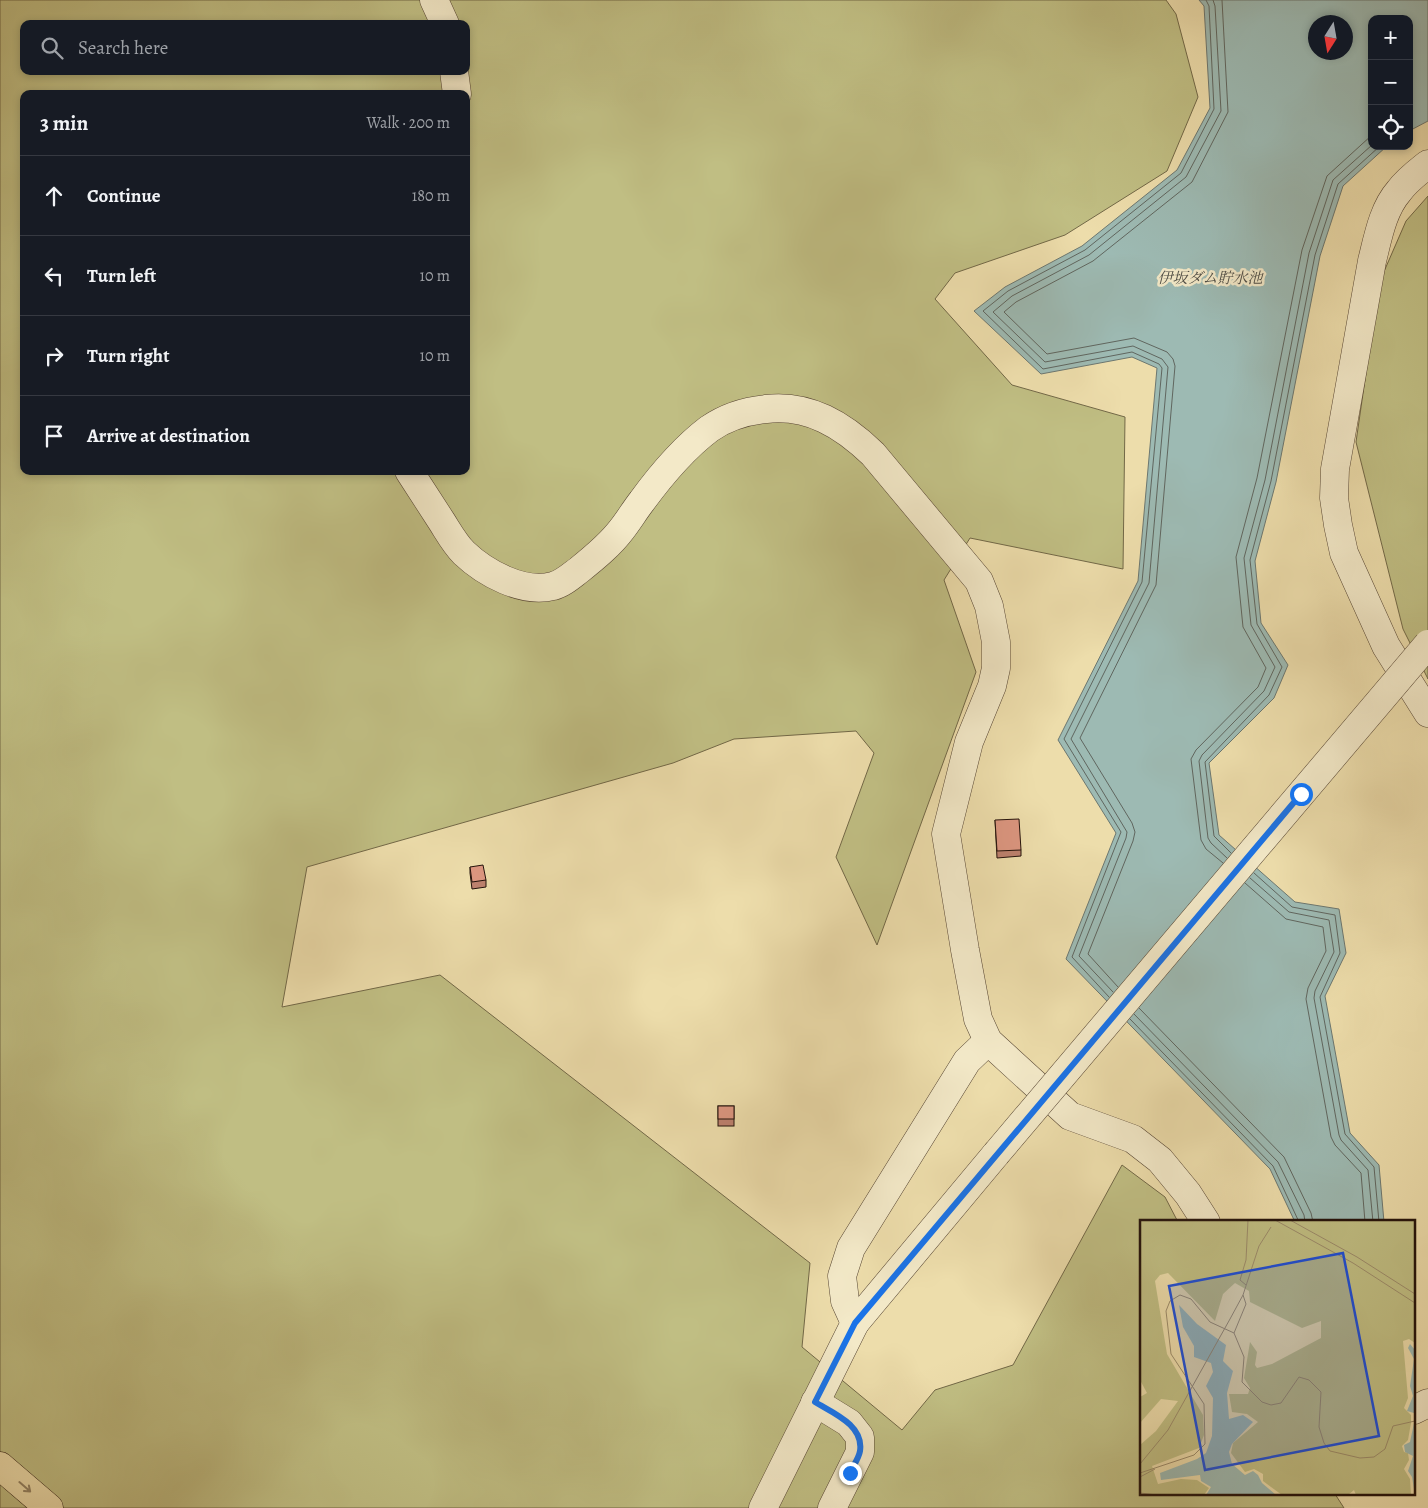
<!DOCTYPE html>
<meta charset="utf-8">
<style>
:root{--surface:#171b24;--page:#20242c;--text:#f1f3f6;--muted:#9ea1a6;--line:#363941}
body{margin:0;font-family:Alegreya,"Noto Serif JP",serif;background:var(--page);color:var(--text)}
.controls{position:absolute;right:15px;top:15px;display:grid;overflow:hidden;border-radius:10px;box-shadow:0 2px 8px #0003}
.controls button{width:45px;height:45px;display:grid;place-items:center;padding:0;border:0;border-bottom:1px solid var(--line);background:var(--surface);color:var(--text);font:25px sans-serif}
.compass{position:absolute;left:1308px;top:15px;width:45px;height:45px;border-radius:50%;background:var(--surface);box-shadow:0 2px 8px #0003;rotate:191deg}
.stop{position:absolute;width:15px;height:15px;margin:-11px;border:4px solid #1a73e8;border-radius:50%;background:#fff}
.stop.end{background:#1a73e8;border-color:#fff;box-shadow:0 1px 5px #0008}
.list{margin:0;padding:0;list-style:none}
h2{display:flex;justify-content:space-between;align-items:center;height:65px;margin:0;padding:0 20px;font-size:21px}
h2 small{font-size:16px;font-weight:400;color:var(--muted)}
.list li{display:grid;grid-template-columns:32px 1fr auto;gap:15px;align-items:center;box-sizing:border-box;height:80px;padding:0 20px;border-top:1px solid var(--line)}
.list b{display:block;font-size:19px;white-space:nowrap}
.list em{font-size:16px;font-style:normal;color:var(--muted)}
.icon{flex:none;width:28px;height:28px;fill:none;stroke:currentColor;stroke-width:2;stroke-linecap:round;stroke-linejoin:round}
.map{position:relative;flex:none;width:1428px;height:1508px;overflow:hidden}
.search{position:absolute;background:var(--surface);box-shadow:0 2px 8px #0003;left:20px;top:20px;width:450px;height:55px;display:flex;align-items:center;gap:12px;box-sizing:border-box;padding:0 18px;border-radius:10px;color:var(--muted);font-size:19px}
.panel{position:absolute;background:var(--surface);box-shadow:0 2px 8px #0003;left:20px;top:90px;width:450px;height:385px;border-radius:10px}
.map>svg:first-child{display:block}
</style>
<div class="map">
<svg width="1428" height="1508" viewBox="0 0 1428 1508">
<rect width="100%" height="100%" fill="#edddab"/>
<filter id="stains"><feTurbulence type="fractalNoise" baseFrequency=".004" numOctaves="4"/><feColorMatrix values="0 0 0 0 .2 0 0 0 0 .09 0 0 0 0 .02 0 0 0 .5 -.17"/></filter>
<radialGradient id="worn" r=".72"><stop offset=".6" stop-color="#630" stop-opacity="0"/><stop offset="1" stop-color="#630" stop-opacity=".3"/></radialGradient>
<g fill="#c0be83" stroke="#726847" fill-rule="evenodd">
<path d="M0 0H1166L1176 14 1198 97 1167 171 1065 235 955 273 935 299 1012 385 1125 417 1123 569 970 538 944 580 976 672 877 945 836 857 874 753 856 731 734 739 673 763 307 867 282 1007 440 975 810 1263 802 1347 902 1430 935 1390 1013 1365 1122 1165 1165 1197 1178 1222H1142V1494H1335L1344 1508H0ZM24 24H466V71H24ZM24 94H466V471H24Z"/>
<polygon points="1428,196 1428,679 1403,629 1356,442 1379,283 1406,221"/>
</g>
<path fill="#9dbab3" stroke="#6c7770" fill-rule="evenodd" d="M1199 0H1428V121L1409 131V19H1372V146H1387L1343 186 1320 256 1276 482 1255 561 1261 623 1288 665 1274 698 1209 763 1219 835 1295 902 1339 909 1346 953 1325 996 1350 1133 1379 1165 1384 1222H1295L1270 1169 1066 959 1116 833 1058 740 1138 581 1157 368 1132 357 1041 374 974 311 1005 287 1082 246 1177 170 1210 108 1204 6ZM1316 22H1346V52H1316Z"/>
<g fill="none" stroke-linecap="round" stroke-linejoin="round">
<g stroke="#60665f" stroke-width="1">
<polyline points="1231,853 1214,836 1205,762 1269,695 1282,667 1257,624 1250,560 1271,481 1315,255 1338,184 1380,146"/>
<polyline points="1227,858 1211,843 1208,838 1199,761 1202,755 1264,691 1275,667 1251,625 1244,558 1265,480 1309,253 1333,180 1372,145"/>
<polyline points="1223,863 1206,849 1201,840 1191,759 1196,750 1258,687 1266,668 1243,627 1236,557 1257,478 1302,250 1327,176 1372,135"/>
<polyline points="1254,873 1292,907 1335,915 1340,953 1320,997 1345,1134 1374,1167 1379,1222"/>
<polyline points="1250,878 1289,912 1329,920 1334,952 1315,991 1314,998 1339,1135 1341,1140 1368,1170 1373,1222"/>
<polyline points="1245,883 1286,919 1323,927 1326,951 1308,988 1306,999 1331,1137 1335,1145 1361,1173 1365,1222"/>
<polyline points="1118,987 1088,954 1133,841 1135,832 1132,823 1080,738 1156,585 1175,366 1173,359 1167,352 1134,338 1047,354 1004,312 1016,302 1093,261 1192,182 1228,112 1222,0"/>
<polyline points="1113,992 1079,956 1126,838 1127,832 1071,739 1149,583 1168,367 1162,359 1133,346 1045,362 993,312 1012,296 1089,255 1186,177 1221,111 1215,6 1213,0"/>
<polyline points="1109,997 1072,957 1121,832 1064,739 1142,582 1162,368 1159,364 1132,352 1043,369 983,311 1008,291 1085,250 1181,173 1214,109 1209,6 1206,0"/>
<polyline points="1139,1008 1284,1157 1311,1213 1313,1222"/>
<polyline points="1134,1014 1278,1162 1304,1215 1305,1222"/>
<polyline points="1130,1019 1273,1166 1299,1222"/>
</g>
<g stroke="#564533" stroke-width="29">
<g id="minor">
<polyline points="434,0 445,24"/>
<polyline points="454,71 457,94"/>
<path d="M1428 164C1418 172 1407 180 1399 191 1383 209 1378 237 1372 261L1335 469 1334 498 1338 525 1344 553 1386 646 1428 713"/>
<path d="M409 471C420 488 431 505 442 522 449 533 455 544 464 553 485 573 523 594 553 586 562 584 571 576 579 570 594 558 610 545 622 529 629 520 635 510 642 501 661 475 684 448 709 429 726 417 746 411 766 409 809 404 843 425 873 454L979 581 989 606 996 642V668L992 686 969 742 946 834 965 950 978 1019 988 1041 1070 1116 1133 1139 1160 1160 1188 1194 1206 1222"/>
<polyline points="855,1323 845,1301 842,1276 851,1248 967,1061 988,1041"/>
<polyline points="815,1402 849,1423 860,1437 860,1452 832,1508"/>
<polyline points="1414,1410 1428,1403"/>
</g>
</g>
<g stroke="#564533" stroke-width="29">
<polyline id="tertiary" points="763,1508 855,1323 996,1154"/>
</g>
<g stroke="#23120b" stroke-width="29">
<polyline id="motorway" points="0,1466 49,1508"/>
</g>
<use href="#minor" stroke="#f3e9c8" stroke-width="28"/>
<use href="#tertiary" stroke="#f3e9c8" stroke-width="28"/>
<use href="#motorway" stroke="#edddab" stroke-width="28"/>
<g stroke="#564533" stroke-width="29" stroke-linecap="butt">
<polyline id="tertiary-bridge" points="996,1154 1428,644"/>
</g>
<use href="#tertiary-bridge" stroke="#f3e9c8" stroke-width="28"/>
</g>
<g fill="#bd816e" stroke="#23120b">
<polygon points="995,820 1021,850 1021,856 997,858"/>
<polygon points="470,867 486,880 486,887 472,889 470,873"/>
<rect x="718" y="1106" width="16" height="20"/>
</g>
<g fill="#dc9680" stroke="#23120b">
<polygon points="1019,819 1021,850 997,851 995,820"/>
<polygon points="483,865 486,880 472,882 470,867"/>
<rect x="718" y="1106" width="16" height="13"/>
</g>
<defs><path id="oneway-shaft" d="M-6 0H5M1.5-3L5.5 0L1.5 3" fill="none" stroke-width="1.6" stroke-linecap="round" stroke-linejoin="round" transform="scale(1.25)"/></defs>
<use stroke="#928263" href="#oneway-shaft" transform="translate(25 1487) rotate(41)"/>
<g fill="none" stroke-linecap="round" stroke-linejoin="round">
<path stroke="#1a73e8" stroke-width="6" d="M850 1473C853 1466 859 1458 860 1451 864 1425 833 1413 815 1402L855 1323 1301 794"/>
</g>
<g text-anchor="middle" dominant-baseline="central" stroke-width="5" stroke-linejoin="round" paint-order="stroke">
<g font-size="15" font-style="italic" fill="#4e4d46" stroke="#f3e9c8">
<text x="1210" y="278">伊坂ダム貯水池</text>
</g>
</g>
<g transform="translate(1140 1220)">
<rect width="275" height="275" fill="#edddab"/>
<path d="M0 0H275V123L269 119 263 121 268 178 264 188 271 195V203L268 220 262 226 264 232 268 233 269 240 264 249 270 259 271 275H216L214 270 208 275H142L123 261V254L114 249 105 252 91 233 93 223 118 202 107 194 92 192 89 174H108L110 168 104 158 110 122 117 132 115 145 117 148 132 144 181 118V101L162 108 110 82 109 71 95 63 83 74 75 101 28 53 20 55 15 61 27 134 63 195 64 215 59 228 12 246 18 264 41 259 57 260 69 268 64 275H0V225L16 211 38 181 21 179 0 203V177L7 173 0 160Z" fill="#c0be83"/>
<path d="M39 85 57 104 86 125 83 141 93 151 87 173 89 199 103 195 113 202 92 224 89 232 92 244 105 255 113 251 118 255 122 263 136 275H66L71 267 61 261 60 255 21 260 20 253 57 239 66 233 72 216 73 178 66 166 73 152 71 143 54 137V126L43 107ZM270 124 275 130V275L272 257 268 251 273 236 265 232 264 225 270 222 274 203V193L267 191 273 176 270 166 274 139 268 128Z" fill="#9dbab3"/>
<path fill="none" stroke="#9c8c6b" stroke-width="1" d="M135 0 213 43 275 83M150 0 217 37 275 74M106 65 100 60 106 40 108 0M94 113 106 84 103 75M0 244 28 210 90 99 103 75 119 26 131 7M0 253 54 235 65 224 64 184 31 134 26 91 30 81 40 75 51 79 70 102 94 113 104 137 102 162 122 182 131 185 141 183 159 157 169 160 181 172 179 207 184 223 190 231 220 238 234 237 245 229 253 206 275 201M0 257 15 249M0 273 17 275"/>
<path fill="#1d4ed8" fill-opacity="0.15" stroke="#1d4ed8" stroke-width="2.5" d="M203 33 239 216 65 250 29 66Z"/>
<rect width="275" height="275" fill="none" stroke="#23120b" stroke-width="2.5"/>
</g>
<rect width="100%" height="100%" filter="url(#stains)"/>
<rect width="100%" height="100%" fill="url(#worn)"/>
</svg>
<div class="controls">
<button>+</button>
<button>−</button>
<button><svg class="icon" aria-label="locate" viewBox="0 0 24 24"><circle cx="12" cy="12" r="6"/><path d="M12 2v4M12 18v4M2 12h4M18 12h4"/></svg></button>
</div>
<svg class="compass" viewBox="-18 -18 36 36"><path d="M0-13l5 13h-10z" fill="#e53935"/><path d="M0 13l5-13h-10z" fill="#9ea1a6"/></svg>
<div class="stop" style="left:1301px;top:794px"></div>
<div class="stop end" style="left:850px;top:1473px"></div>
<div class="search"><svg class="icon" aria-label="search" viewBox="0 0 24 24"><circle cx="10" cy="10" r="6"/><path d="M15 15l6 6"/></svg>Search here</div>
<section class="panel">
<h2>3 min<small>Walk · 200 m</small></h2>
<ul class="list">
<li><svg class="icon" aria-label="ahead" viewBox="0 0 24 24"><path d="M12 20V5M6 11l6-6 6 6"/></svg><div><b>Continue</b></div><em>180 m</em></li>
<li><svg class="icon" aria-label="left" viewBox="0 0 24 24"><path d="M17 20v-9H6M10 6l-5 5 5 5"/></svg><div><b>Turn left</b></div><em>10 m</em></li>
<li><svg class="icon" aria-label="right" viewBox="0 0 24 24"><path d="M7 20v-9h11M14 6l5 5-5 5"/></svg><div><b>Turn right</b></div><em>10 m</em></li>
<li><svg class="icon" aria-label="arrive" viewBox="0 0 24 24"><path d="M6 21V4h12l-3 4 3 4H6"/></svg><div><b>Arrive at destination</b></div></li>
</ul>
</section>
</div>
